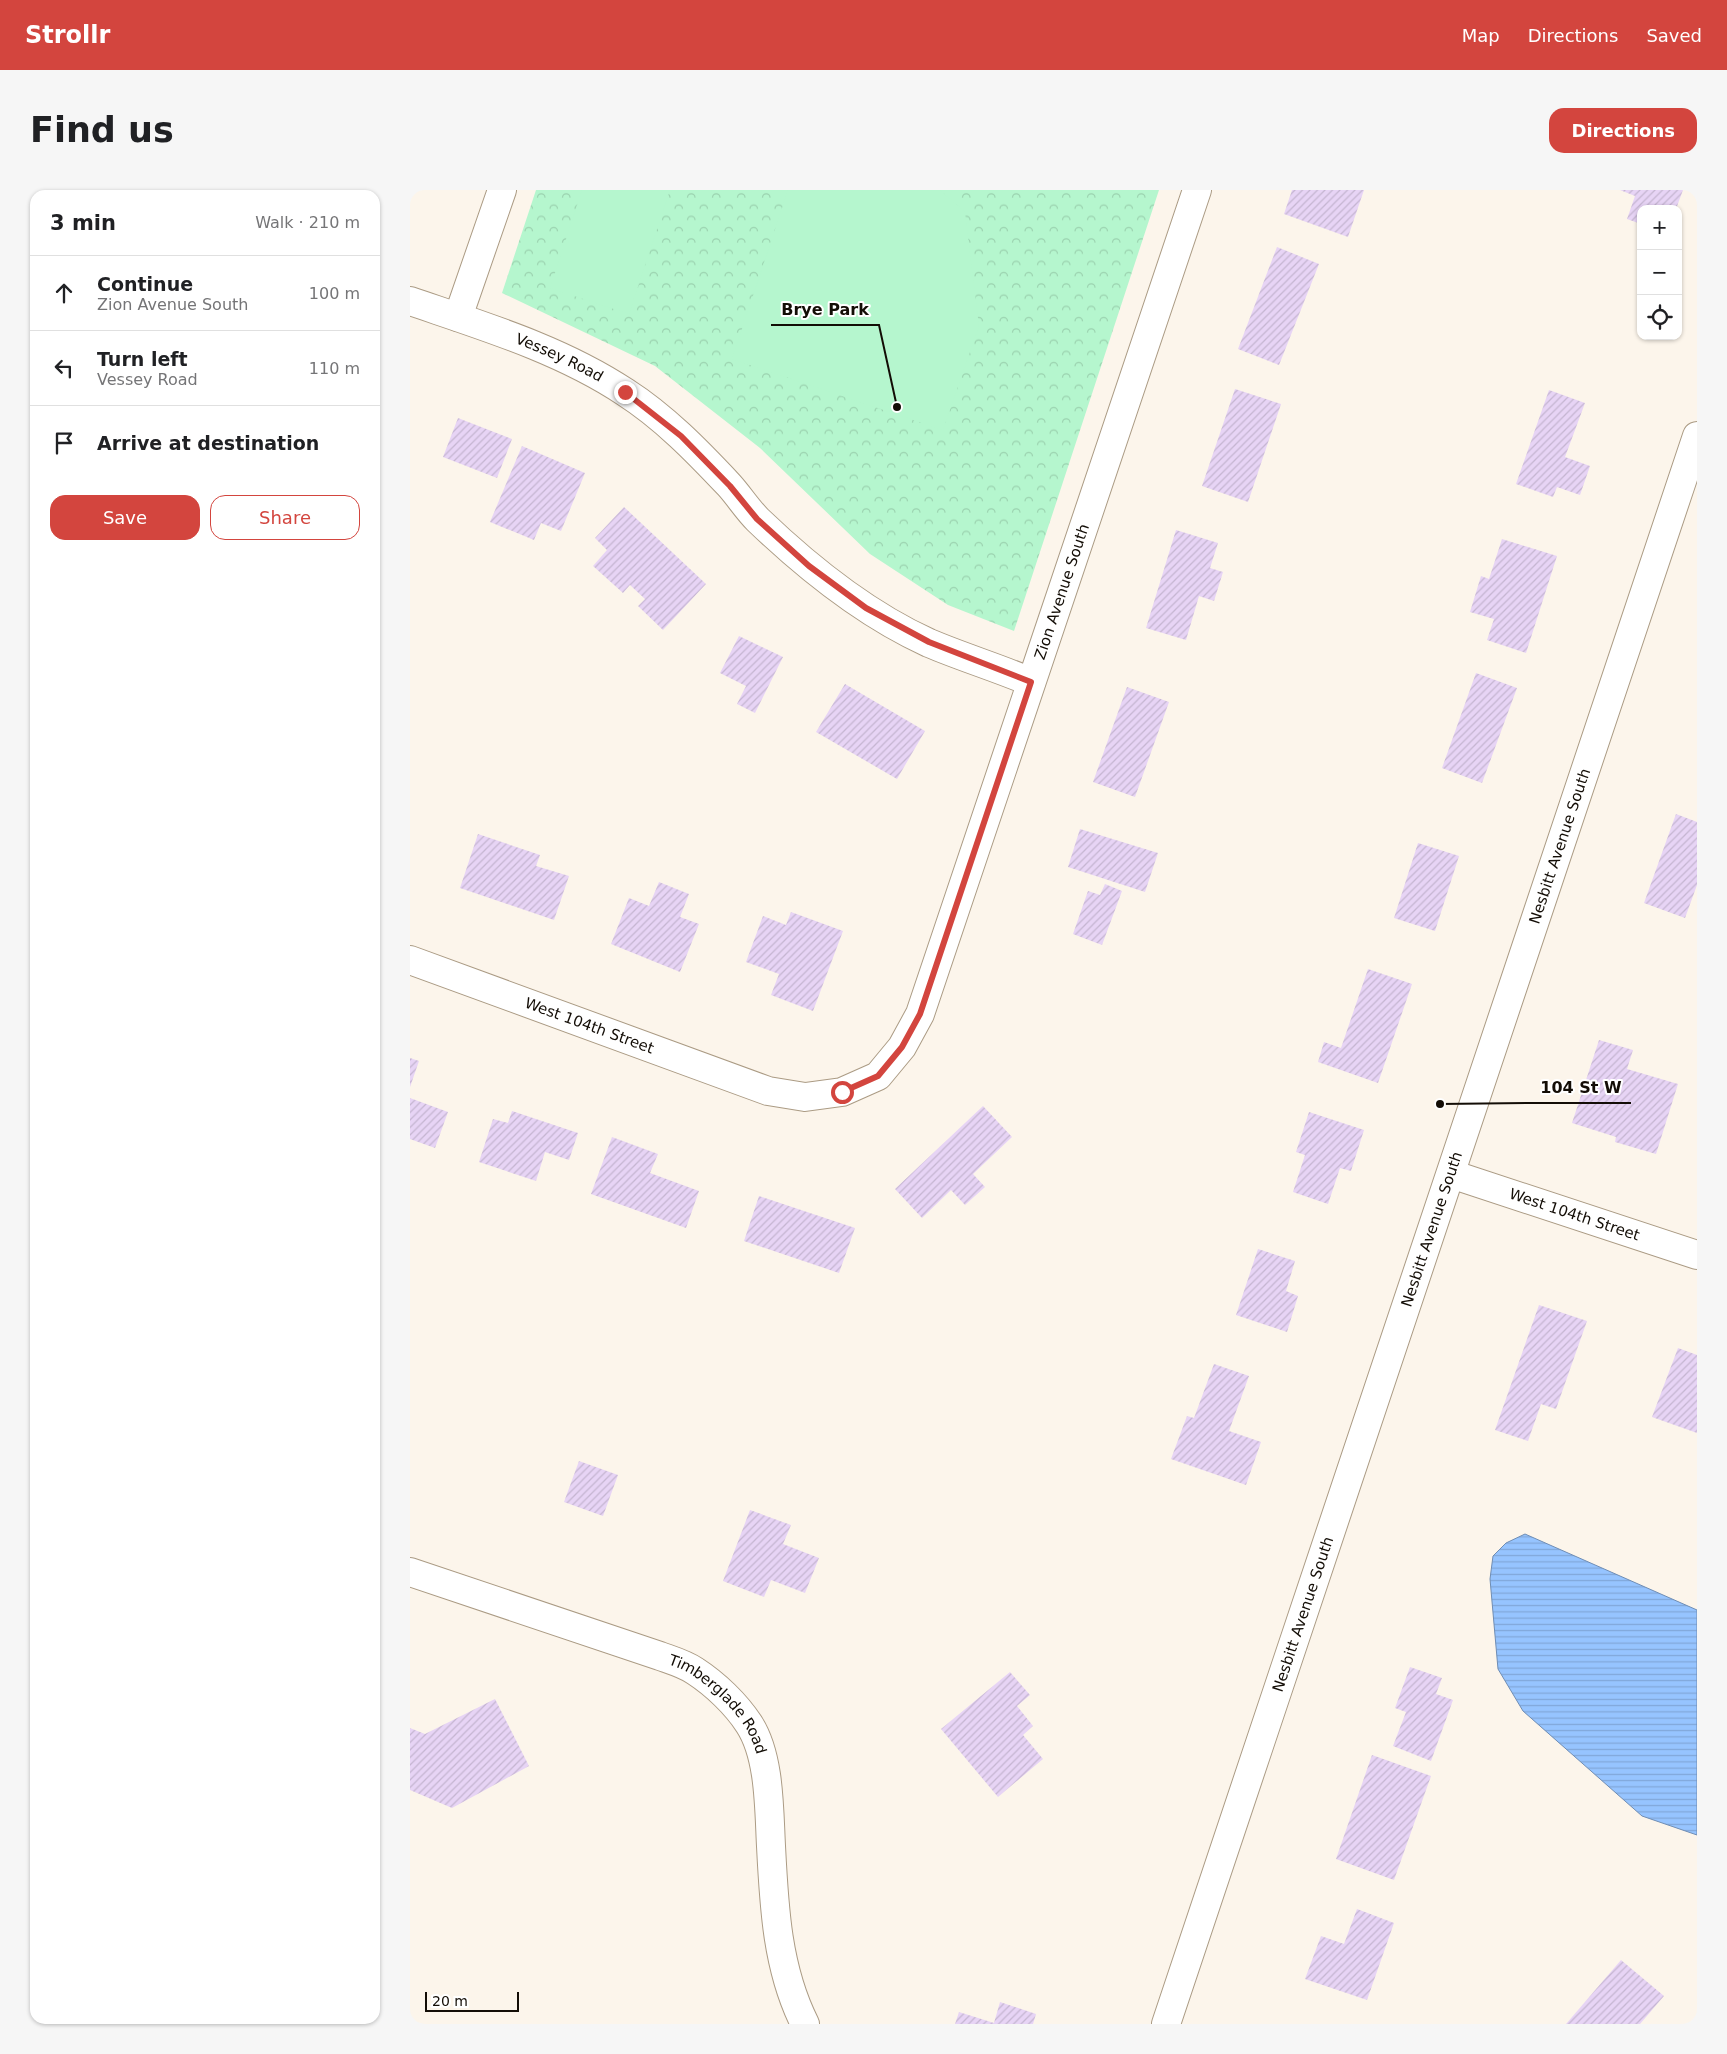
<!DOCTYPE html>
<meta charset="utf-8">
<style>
:root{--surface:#fff;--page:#f6f6f6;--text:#202124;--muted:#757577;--line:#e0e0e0;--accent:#d3453e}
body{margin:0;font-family:"DejaVu Sans",sans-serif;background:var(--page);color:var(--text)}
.controls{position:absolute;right:15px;top:15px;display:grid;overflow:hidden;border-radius:10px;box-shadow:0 1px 4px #0004}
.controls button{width:45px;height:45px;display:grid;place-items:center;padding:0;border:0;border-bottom:1px solid var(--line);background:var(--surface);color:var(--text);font:25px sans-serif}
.scale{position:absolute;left:15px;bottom:12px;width:94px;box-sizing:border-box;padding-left:5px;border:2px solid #130d06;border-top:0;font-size:14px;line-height:18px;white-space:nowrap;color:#130d06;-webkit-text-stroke:4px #fff;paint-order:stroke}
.stop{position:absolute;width:15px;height:15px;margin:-11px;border:4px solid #d3453e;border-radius:50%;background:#fff}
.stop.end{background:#d3453e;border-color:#fff;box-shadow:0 1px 5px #0008}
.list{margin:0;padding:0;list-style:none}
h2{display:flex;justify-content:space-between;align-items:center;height:65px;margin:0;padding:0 20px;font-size:21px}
h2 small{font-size:16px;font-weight:400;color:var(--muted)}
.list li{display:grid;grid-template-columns:32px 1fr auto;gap:15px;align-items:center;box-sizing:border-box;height:75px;padding:0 20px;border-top:1px solid var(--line)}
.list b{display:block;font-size:19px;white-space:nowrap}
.list p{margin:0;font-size:16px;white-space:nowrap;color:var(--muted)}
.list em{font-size:16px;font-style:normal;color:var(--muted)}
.actions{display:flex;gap:10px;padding:15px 20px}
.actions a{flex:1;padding:11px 0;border:1px solid var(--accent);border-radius:15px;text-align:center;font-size:18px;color:var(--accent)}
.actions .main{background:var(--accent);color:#fff}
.icon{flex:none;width:28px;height:28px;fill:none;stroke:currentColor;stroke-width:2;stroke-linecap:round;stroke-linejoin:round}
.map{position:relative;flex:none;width:1287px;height:1834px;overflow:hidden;border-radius:15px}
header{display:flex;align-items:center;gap:30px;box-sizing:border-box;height:70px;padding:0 25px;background:var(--accent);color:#fff}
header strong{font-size:24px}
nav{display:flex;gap:28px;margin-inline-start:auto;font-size:18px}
.intro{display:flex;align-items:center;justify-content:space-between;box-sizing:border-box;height:120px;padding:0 30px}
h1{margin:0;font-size:35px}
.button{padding:12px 22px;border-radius:15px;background:var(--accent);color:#fff;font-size:18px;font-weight:700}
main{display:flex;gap:30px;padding:0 30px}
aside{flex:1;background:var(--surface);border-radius:15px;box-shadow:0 1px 4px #0004}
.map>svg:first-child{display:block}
</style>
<header>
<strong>Strollr</strong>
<nav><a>Map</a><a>Directions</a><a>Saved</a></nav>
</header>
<div class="intro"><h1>Find us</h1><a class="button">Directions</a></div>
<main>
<aside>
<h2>3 min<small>Walk · 210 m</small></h2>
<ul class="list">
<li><svg class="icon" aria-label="ahead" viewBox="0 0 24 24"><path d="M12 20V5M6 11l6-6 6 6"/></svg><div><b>Continue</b><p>Zion Avenue South</p></div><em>100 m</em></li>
<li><svg class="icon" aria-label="left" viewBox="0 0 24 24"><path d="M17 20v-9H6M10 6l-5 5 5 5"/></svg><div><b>Turn left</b><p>Vessey Road</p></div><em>110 m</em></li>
<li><svg class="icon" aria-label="arrive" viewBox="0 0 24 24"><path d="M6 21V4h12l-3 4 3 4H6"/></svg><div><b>Arrive at destination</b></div></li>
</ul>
<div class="actions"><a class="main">Save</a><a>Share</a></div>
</aside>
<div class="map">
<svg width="1287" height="1834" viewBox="0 0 1287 1834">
<defs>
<pattern id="park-crowns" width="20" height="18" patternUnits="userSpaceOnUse" patternTransform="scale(1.25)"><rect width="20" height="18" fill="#b5f6ce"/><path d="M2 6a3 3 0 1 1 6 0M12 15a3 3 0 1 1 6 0" fill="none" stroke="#9bd2af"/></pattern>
<pattern id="water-rules" width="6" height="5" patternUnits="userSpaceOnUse" patternTransform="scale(1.25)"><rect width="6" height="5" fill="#96c4ff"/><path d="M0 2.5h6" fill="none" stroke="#80a7d9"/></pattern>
<pattern id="building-hatch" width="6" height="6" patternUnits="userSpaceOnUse" patternTransform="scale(1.25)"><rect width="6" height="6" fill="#e7d4f5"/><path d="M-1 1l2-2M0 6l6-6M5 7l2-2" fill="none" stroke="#c5b5d1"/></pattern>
</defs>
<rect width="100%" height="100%" fill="#fcf5eb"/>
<polygon fill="url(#park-crowns)" points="126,0 749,0 604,441 538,415 460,364 350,258 245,176 92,103"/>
<g fill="#b5f6ce">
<polygon points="172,0 260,0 219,124 140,98"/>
<polygon points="378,0 530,0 555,22 569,136 533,240 322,169"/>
</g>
<polygon fill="url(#water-rules)" stroke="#6f8db4" points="1115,1344 1287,1420 1287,1645 1232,1626 1113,1521 1088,1479 1080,1389 1083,1366 1096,1353"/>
<g fill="url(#building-hatch)">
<polygon points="882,0 954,0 938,47 874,24"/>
<polygon points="1210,0 1273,0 1266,19 1231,19 1231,34 1217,29 1225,6"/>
<polygon points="867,57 909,74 869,175 828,159"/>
<polygon points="825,199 871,214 838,312 792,296"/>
<polygon points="1139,200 1175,213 1155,267 1180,276 1170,305 1147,297 1143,307 1106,294"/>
<polygon points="48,228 102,249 87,288 33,267"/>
<polygon points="112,256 175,283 151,341 131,333 124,350 80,332"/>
<polygon points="214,317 296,394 253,440 228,416 235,409 220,395 213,403 183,376 197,360 185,348"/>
<polygon points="766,340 808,353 800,378 813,382 804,411 789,406 776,450 736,438"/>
<polygon points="1092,349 1147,366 1116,463 1077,450 1084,429 1060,422 1071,386 1079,389"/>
<polygon points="329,446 373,467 345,523 327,514 336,496 310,483"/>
<polygon points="1066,483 1107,498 1072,593 1032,578"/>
<polygon points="435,494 515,541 487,589 406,542"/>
<polygon points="717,497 759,512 725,607 683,592"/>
<polygon points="1266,624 1287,632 1287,695 1275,728 1234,713"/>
<polygon points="670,639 748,663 735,702 658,677"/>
<polygon points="68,644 130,665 126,676 159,686 144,730 50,698"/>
<polygon points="1008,653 1049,666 1025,741 984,728"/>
<polygon points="249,692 279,704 270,727 289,734 270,782 201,754 219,708 239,716"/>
<polygon points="695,694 712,701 692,755 663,744 678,701 690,705"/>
<polygon points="381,722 433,741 403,821 361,805 369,784 336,772 353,726 376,735"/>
<polygon points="958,779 1002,794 968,893 908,872 914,852 931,858"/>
<polygon points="1189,850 1223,860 1217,879 1268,894 1246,964 1205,952 1206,947 1162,933"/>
<polygon points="0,868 9,871 0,897"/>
<polygon points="0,908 38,922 25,958 0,949"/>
<polygon points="573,916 602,947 563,984 575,997 555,1015 541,1000 512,1028 485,999"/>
<polygon points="102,921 168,943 159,970 135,962 126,991 69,972 83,929 98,933"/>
<polygon points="899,922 954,940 941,981 930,978 918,1014 883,1002 895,965 886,962"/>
<polygon points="202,947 248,964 240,983 289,1001 276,1038 181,1004"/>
<polygon points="349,1006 445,1038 429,1083 334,1051"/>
<polygon points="848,1059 885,1071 876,1101 888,1106 877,1142 826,1125"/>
<polygon points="1129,1115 1177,1131 1146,1219 1131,1214 1118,1251 1085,1240"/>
<polygon points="1268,1158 1287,1165 1287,1243 1242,1227"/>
<polygon points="804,1174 839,1186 819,1241 851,1252 836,1295 761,1269 777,1226 784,1228"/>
<polygon points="169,1271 208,1285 193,1326 154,1312"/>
<polygon points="340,1320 381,1335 373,1354 409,1368 395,1403 361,1390 354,1407 313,1391"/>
<polygon points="1000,1477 1032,1488 1026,1504 1043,1510 1021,1571 983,1556 996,1522 985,1518"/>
<polygon points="600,1482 620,1505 607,1516 623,1536 613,1545 633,1569 588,1607 531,1539"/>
<polygon points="85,1509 119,1576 42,1618 0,1600 0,1538 15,1544"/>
<polygon points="962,1565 1021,1586 984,1690 926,1669"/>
<polygon points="947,1719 984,1733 957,1810 895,1789 911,1746 934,1754"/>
<polygon points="1211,1770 1254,1806 1230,1834 1156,1834"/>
<polygon points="590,1812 626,1824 623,1834 545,1834 549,1822 584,1833"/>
</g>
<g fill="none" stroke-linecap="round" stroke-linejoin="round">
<g stroke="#ab9b84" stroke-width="30">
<g id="street">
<path id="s1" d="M0 111C73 136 150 159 215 202 254 227 287 261 319 295 329 306 337 319 348 330 398 378 455 424 519 453 552 467 588 478 621 492"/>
<polyline points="48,127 92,0"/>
<path id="s2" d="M0 770 358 901 395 907 432 902 468 886 492 857 510 824 787 0"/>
<path id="s3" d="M1041 984 1287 1065"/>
<path id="s4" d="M0 1382 250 1466C261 1470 275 1474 285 1481 305 1494 326 1514 339 1534 360 1566 359 1619 361 1656 364 1716 367 1779 395 1834"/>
</g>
</g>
<g stroke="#ab9b84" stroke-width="30">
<g id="secondary">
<path id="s5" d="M756 1834 1287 246"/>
</g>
</g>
<use href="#street" stroke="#fff" stroke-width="28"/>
<use href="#secondary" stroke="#fff" stroke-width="28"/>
</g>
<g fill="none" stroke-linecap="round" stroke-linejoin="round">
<polyline stroke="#d3453e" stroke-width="6" points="215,202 271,246 320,296 347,329 399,376 456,418 519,452 621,492 510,824 492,857 468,886 432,902"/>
</g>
<g text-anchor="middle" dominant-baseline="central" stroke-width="4" stroke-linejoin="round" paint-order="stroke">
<g font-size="15" fill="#130d06" stroke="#fff">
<text stroke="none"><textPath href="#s1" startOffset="160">Vessey Road</textPath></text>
<text stroke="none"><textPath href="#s2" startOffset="1016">Zion Avenue South</textPath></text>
<text stroke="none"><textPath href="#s5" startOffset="1242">Nesbitt Avenue South</textPath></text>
<text stroke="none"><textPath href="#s2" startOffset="191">West 104th Street</textPath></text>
<text stroke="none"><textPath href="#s3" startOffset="130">West 104th Street</textPath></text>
<text stroke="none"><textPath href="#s5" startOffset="838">Nesbitt Avenue South</textPath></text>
<text stroke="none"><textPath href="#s5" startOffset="432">Nesbitt Avenue South</textPath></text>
<text stroke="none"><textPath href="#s4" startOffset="342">Timberglade Road</textPath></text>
</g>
</g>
<path fill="none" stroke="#130d06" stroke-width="2" d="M487 217L469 135H361M1030 914L1120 913H1221"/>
<g fill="#130d06" stroke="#fff" stroke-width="2">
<circle cx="487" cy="217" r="5"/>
<circle cx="1030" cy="914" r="5"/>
</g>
<g font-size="16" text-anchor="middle" font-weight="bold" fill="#130d06" stroke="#fff" stroke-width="4" stroke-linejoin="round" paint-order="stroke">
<text x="415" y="125">Brye Park</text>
<text x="1171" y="903">104 St W</text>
</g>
</svg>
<div class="controls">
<button>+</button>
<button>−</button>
<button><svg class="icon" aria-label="locate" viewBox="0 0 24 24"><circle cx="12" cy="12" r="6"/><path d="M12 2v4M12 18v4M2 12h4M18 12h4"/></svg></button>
</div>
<div class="scale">20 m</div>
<div class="stop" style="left:432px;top:902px"></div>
<div class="stop end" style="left:215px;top:202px"></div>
</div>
</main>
